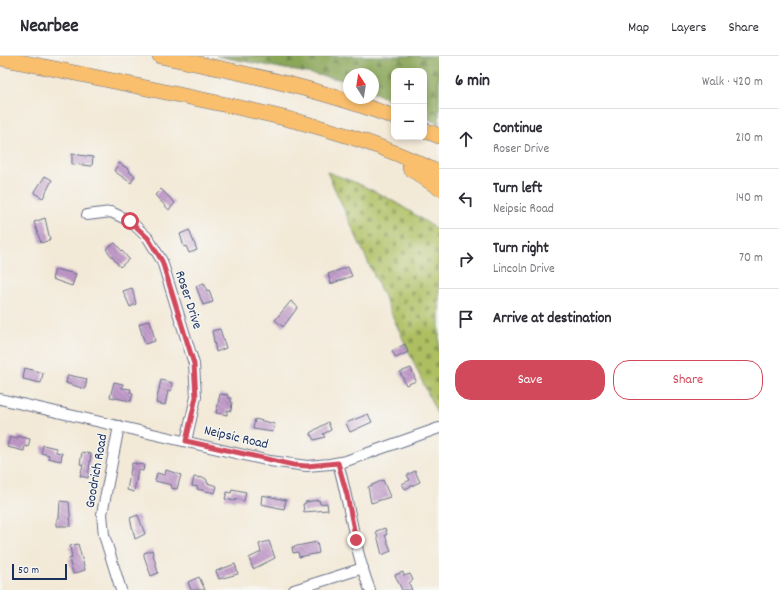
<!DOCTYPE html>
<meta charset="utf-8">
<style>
:root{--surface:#fff;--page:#f2f2f3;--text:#2b2b33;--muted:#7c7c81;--line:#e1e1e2;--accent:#d1495b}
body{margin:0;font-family:Dekko,sans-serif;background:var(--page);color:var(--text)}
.controls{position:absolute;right:12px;top:12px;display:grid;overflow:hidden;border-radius:8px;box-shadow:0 2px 6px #0003}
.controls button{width:36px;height:36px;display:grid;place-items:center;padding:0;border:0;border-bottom:1px solid var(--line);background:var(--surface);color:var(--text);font:20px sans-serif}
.compass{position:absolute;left:343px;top:12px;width:36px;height:36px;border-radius:50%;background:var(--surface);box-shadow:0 2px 6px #0003;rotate:348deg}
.scale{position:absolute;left:12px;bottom:10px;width:55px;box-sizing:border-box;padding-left:4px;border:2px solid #1b2f5e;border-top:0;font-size:11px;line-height:14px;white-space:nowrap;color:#1b2f5e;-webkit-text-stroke:3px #f6f6f2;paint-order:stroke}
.stop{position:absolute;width:12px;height:12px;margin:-9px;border:3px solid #d1495b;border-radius:50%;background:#fff}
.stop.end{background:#d1495b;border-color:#fff;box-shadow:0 1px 4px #0008}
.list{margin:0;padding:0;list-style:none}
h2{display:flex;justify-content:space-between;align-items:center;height:52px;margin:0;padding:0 16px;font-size:17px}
h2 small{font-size:13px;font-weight:400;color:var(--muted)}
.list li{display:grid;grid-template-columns:26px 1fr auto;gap:12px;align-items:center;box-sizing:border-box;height:60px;padding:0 16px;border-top:1px solid var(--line)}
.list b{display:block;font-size:15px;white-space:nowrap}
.list p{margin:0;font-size:13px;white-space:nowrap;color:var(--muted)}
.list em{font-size:13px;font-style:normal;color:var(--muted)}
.actions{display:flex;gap:8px;padding:12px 16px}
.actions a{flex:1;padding:9px 0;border:1px solid var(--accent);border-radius:16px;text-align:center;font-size:14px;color:var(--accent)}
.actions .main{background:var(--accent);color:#fff}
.icon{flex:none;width:22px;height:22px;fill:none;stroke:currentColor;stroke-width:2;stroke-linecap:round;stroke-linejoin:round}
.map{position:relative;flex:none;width:439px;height:534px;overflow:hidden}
header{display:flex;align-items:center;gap:24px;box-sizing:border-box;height:56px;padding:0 20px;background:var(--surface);border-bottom:1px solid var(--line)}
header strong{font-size:19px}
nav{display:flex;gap:22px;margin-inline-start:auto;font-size:14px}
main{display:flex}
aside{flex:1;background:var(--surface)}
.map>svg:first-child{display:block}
</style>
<header>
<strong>Nearbee</strong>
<nav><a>Map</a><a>Layers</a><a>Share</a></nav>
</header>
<main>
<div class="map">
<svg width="439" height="534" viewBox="0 0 439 534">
<defs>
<pattern id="forest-firs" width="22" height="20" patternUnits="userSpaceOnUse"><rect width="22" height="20" fill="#8aa658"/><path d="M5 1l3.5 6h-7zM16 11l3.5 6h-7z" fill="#70884c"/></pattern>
<pattern id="cemetery-stones" width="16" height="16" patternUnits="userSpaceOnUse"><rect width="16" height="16" fill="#aebf62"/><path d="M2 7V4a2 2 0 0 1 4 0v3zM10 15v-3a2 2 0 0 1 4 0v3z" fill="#8d9c54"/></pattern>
<pattern id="building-back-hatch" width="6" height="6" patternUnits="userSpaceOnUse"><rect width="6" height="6" fill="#bf97c8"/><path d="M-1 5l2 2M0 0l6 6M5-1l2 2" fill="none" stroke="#9a7ca6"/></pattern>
</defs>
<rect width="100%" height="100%" fill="#f6f6f2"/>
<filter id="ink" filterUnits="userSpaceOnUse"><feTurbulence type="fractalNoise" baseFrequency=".025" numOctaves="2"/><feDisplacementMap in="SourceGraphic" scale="8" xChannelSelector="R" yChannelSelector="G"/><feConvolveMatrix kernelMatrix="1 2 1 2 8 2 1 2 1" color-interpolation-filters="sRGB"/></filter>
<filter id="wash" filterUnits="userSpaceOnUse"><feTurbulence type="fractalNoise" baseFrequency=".012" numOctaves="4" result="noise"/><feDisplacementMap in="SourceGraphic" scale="16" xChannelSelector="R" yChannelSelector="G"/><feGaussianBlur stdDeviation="0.9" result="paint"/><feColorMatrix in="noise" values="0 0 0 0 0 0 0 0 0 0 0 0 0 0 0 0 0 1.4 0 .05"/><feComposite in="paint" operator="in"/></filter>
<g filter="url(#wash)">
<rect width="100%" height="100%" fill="#f3e9d7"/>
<polygon fill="url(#forest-firs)" stroke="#526a5b" points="216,0 439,0 439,68 424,61 424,15 394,15 394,46 373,36 373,18 349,18 349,25"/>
<path fill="url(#cemetery-stones)" stroke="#647760" d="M327 116C372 131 401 148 439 175V362Z"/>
<g id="blocks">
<g fill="url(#building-back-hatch)">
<polygon points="72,98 93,101 92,110 72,108"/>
<polygon points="119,107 130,114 129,116 135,120 131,127 114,115"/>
<polygon points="45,120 52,124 43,142 34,137"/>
<polygon points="161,133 175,147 169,154 155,139"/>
<polygon points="45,162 50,184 41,187 34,166"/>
<polygon points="189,174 197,194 189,197 186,190 184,191 180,178"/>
<polygon points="115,187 129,203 120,211 106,193"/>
<polygon points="348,211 352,220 331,228 328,218"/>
<polygon points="55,213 76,218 72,230 52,223"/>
<polygon points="204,227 207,235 209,234 213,246 203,249 196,230"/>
<polygon points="132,232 136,248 130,251 123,235"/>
<polygon points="291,245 298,251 283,271 275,264"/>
<polygon points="150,264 155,285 145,288 139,268"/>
<polygon points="220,273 226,292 216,296 212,275"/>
<polygon points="405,288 408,296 396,302 392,295"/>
<polygon points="25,312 43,317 41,327 23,323"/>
<polygon points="411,312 416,325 406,329 400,316"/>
<polygon points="68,319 87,323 85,333 66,327"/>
<polygon points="161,324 172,327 171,335 168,335 165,349 156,347"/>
<polygon points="114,326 123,328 122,332 131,333 130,336 133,337 131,345 110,341"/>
<polygon points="220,338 228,339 228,342 231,342 231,346 232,346 231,355 227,354 227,359 216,357"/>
<polygon points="368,358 372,366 350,376 346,367"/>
<polygon points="255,363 275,368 273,376 253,373"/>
<polygon points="328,366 331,374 323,378 325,381 314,384 310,377"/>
<polygon points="18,380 30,383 28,391 25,390 24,395 7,391 10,381 17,383"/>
<polygon points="43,389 56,392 56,396 62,397 61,405 48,402 49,399 41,397"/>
<polygon points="82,396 91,398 88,422 80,420 83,409 80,408"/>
<polygon points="132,407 144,409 143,415 138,414 134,436 127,434"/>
<polygon points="166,414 181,419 177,433 171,432 172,429 155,425 157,417 165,419"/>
<polygon points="415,415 420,426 405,433 402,428 410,424 407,419"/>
<polygon points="194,421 205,422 207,424 207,427 217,430 215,437 197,433 198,431 192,430"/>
<polygon points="383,424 390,441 371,447 368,431"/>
<polygon points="232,433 246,436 244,445 236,443 235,445 225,443 227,436 231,437"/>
<polygon points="262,439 286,444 284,453 261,448"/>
<polygon points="319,444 320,448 327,447 328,454 304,456 303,448 305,448 305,446"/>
<polygon points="60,445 69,446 71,470 57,470 57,462 59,462"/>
<polygon points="138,459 145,478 135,483 130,462"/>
<polygon points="385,472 387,478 385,479 391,495 382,499 376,475"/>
<polygon points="269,485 275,502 253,513 249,502 261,496 259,488"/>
<polygon points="317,486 319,497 299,501 298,496 293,497 292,491"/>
<polygon points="78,488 85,514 73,518 69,503 72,502 70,490"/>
<polygon points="152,494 158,517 151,520 144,500 144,497"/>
<polygon points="235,508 238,518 219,523 216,515"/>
<polygon points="403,516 404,520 410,518 413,524 409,527 412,534 402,534 395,519"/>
<polygon points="199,521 205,534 191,534 188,526"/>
</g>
</g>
</g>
<g filter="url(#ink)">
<use href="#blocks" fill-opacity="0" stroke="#677088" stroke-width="1"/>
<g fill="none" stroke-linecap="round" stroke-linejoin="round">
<g stroke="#677088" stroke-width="12">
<g id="minor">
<polyline points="87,159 111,156 130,165 148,182 162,205 194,308 196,341 186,385"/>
<polyline points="0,343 270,405 307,410 330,408 346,405 439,372"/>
<polyline points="119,370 102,458 104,479 121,534"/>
<path d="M338 407C350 449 354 493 370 534"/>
<polyline points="294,534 363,512"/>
</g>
</g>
<g stroke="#677088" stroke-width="16">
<g id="highway">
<path d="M160 0C239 16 318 32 394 61"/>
<path d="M0 2C61 14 123 27 184 40 272 58 359 76 439 117"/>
<polyline points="424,74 439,80"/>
<polyline points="410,112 439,132"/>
</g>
</g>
<use href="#minor" stroke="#fff" stroke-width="10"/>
<use href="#highway" stroke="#f9bf6d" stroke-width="15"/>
</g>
</g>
<g fill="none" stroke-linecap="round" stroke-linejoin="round" filter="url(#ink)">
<polyline stroke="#d1495b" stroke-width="5" points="130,165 148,182 162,205 194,308 196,341 186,385 294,409 307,410 338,407 347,439 356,484"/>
</g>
<g text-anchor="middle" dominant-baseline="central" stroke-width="3" stroke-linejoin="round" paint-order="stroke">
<g font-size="14" fill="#1b2f5e" stroke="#f6f6f2">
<text transform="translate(188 244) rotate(72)">Roser Drive</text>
<text transform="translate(236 382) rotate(13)">Neipsic Road</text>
<text transform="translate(97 415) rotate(-80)">Goodrich Road</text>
</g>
</g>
</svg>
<div class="controls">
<button>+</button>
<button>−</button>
</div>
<svg class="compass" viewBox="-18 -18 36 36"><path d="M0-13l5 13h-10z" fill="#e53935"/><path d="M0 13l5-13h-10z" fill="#7c7c81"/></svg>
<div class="scale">50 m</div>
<div class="stop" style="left:130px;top:165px"></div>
<div class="stop end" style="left:356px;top:484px"></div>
</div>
<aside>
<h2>6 min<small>Walk · 420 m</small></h2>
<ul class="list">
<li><svg class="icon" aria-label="ahead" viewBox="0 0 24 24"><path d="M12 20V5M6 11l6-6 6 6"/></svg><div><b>Continue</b><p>Roser Drive</p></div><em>210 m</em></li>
<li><svg class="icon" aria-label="left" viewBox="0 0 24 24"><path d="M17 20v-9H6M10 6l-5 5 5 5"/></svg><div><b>Turn left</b><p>Neipsic Road</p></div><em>140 m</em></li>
<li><svg class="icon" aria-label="right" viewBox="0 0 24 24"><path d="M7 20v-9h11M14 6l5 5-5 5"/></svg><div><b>Turn right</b><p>Lincoln Drive</p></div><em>70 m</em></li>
<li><svg class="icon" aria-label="arrive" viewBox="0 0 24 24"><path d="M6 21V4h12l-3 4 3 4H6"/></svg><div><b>Arrive at destination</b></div></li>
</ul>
<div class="actions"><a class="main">Save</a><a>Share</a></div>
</aside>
</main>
